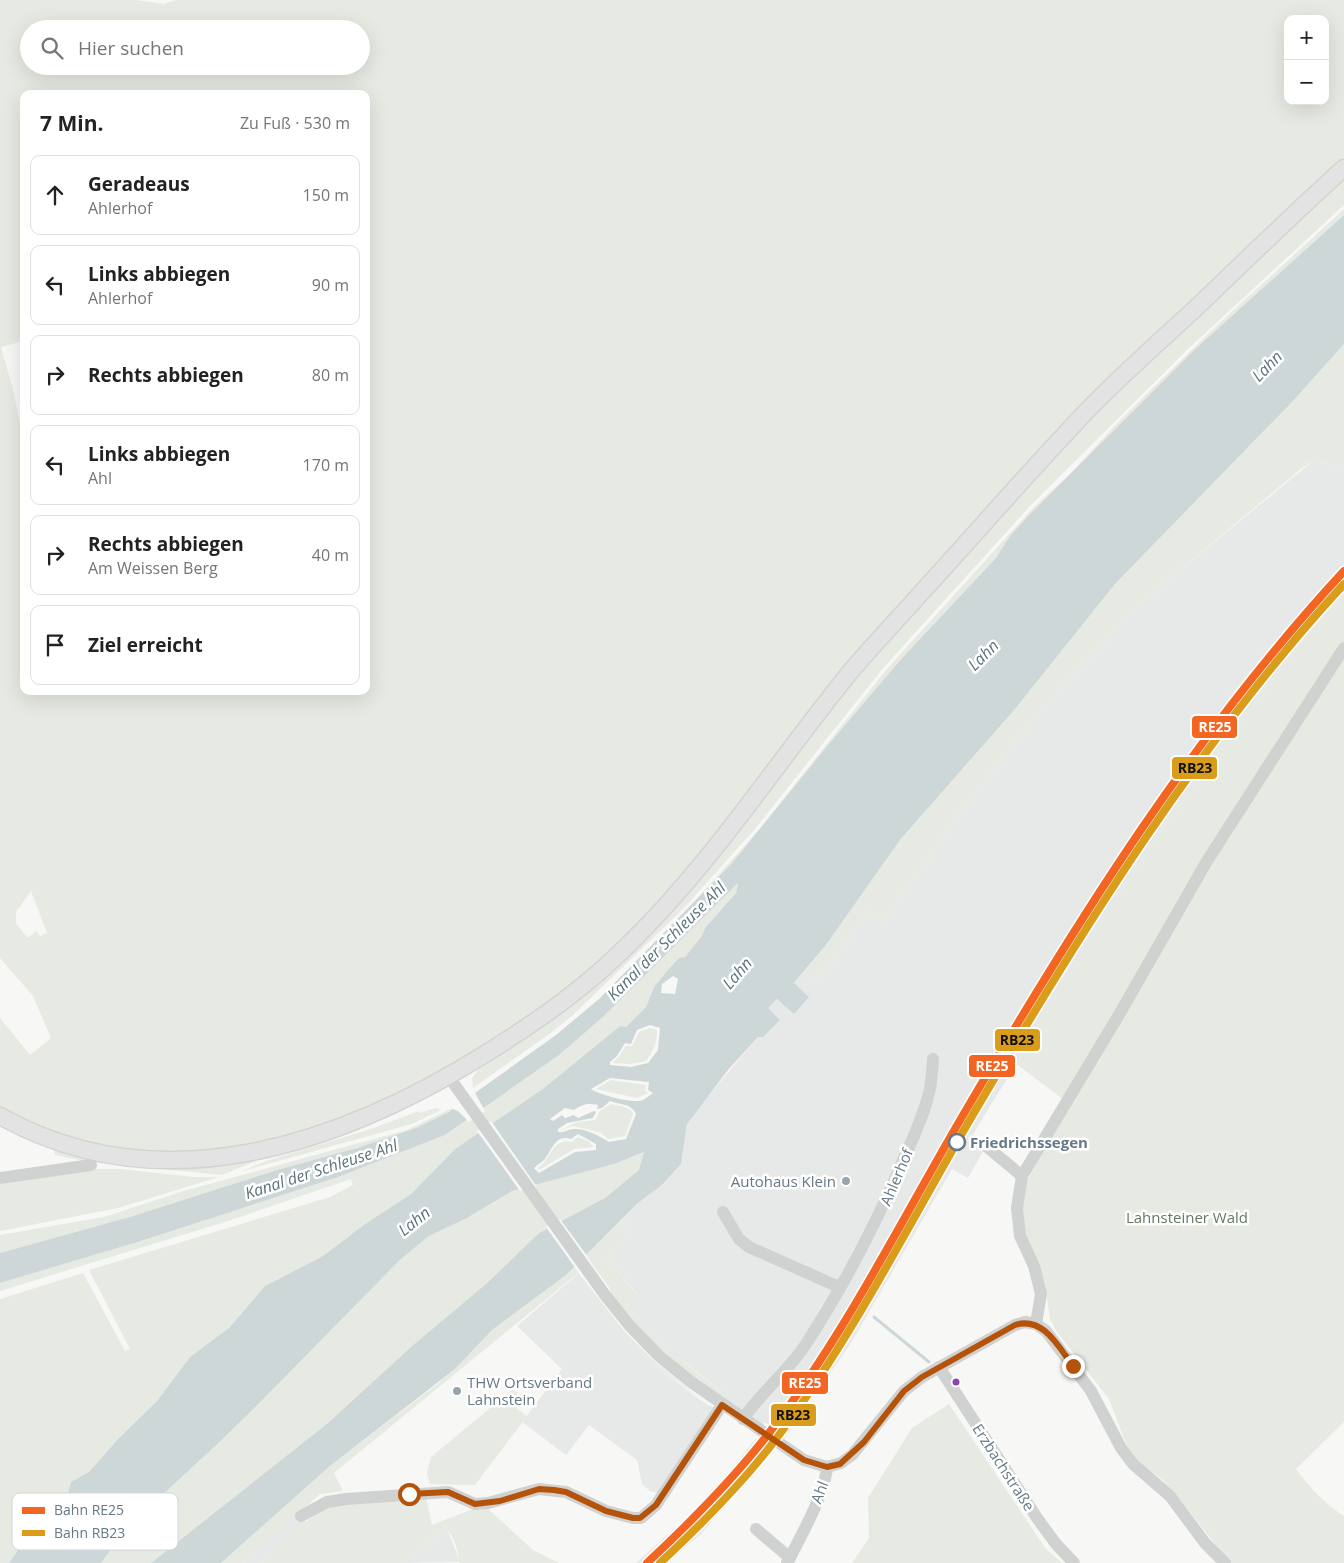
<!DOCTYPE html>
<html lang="de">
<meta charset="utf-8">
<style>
:root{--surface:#fff;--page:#f6f6f6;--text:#222;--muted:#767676;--line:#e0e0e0}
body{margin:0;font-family:"Open Sans",sans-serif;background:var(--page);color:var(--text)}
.controls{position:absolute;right:15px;top:15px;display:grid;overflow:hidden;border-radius:10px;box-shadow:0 5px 20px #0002}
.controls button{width:45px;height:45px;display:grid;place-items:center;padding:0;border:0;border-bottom:1px solid var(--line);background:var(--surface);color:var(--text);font:25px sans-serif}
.stop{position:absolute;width:15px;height:15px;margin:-11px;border:4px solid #b45309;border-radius:50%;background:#fff}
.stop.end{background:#b45309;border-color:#fff;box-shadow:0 1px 5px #0008}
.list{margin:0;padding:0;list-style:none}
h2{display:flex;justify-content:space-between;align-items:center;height:65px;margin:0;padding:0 20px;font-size:21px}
h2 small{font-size:16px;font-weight:400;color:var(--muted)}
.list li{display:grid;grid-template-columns:32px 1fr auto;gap:15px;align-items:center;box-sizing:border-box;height:80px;margin:0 10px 10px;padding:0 10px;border:1px solid var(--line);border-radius:10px}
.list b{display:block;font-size:19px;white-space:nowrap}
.list p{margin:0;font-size:16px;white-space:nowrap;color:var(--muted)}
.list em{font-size:16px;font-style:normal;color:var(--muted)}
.icon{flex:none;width:28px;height:28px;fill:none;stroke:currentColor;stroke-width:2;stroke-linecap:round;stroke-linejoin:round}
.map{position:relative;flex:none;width:1344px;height:1563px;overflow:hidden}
.search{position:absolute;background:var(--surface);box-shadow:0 5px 20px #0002;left:20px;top:20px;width:350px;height:55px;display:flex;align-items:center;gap:12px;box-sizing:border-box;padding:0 18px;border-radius:28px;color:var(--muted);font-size:19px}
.panel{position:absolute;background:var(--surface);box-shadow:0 5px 20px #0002;left:20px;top:90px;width:350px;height:605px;border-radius:10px}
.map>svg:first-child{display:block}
</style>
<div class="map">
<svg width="1344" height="1563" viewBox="0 0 1344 1563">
<rect width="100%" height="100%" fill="#f7f7f5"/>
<g fill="#e7e8e8">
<polygon points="1313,461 1344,467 1344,595 1303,639 1155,839 973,1134 988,1143 968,1178 952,1169 851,1343 801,1415 785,1438 769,1424 763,1423 761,1425 721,1397 723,1392 674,1354 645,1326 626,1304 637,1294 607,1258 631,1232 621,1221 638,1203 662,1185 681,1164 687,1124 698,1108 758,1037 763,1036 779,1019 767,1008 777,999 795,1013 794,983 804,972 817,984 867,911 883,923 957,818 1032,721 1127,617 1168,580"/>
<polygon points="578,1274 610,1320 647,1359 700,1400 716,1409 658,1493 650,1491 642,1484 637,1460 589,1425 566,1455 522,1422 562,1369 517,1326"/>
<polygon points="756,1438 756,1441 772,1449 750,1478 701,1534 667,1563 636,1563 687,1517 732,1469"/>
<polygon points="297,1512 306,1521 262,1563 243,1563"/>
<polygon points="443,1526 447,1528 460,1562 403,1563 433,1541"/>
</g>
<g fill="#e6eae3" fill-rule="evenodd">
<path d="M0 0H136L164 4 176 0H1344V162L1119 372 702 856 608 957 563 994 452 1064 366 1111 285 1139 199 1152 123 1150 75 1140 25 1121 0 1108V1018L30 1055 51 1038 33 996 0 958ZM1288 19H1325V101H1288ZM29 29H361V66H29ZM24 94H366V691H24V442L13 390 1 347 24 341ZM31 891 47 933 40 936 36 931 28 938 16 924V912Z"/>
<polygon points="1344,174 1344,205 1189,348 1030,506 884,667 754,830 684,908 573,1015 552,1032 473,1088 472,1078 478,1070 539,1030 577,1000 853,679 1097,408"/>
<polygon points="1344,209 1344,215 1193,351 1028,516 1010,536 996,558 903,657 828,745 732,863 686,911 756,833 886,670 1034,507 1069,475 1121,419 1212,330"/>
<polygon points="1344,344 1344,467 1313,461 1302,468 1168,580 1127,617 1032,721 957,818 883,923 867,911 817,984 804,972 826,945 900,840 1015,709 1115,584 1293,401"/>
<path d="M1344 595V1422L1296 1469C1310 1488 1324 1503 1344 1516V1563H1230L1175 1493 1160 1478 1139 1463 1127 1446 1109 1399 1057 1332 1050 1319 1047 1298 1036 1263 1023 1237 1022 1200 1028 1179 1068 1103 1015 1063 1155 839 1303 639Z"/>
<polygon points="738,883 736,893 705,928 702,937 685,957 679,958 667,971 654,987 646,1007 626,1028 620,1026 544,1088 455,1149 411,1194 365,1224 323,1256 265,1286 229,1328 190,1357 157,1401 119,1438 89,1472 71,1482 65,1503 44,1518 24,1541 9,1563 0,1563 0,1299 83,1273 125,1351 130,1349 89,1270 330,1197 353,1185 351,1179 228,1221 0,1291 0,1283 141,1241 338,1177 445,1135 559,1055 604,1016"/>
<path d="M650 1028 657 1030C657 1043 654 1050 646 1061L631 1064 612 1063 618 1058 626 1046H632L639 1032Z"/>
<polygon points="611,1080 646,1085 645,1091 648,1093 637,1098 596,1089"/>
<path d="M611 1104C619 1107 629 1105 633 1114L625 1136 609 1139 599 1132 573 1126 561 1130 577 1122 595 1120 600 1111Z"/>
<polygon points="436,1108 441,1110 412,1124 242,1171 266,1161 374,1128 419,1111 420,1113"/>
<polygon points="452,1108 447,1113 416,1128 357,1148 277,1170 133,1216 0,1253 0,1235 104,1217 187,1190 407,1130"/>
<path d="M578 1137 588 1141 594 1147 574 1149 539 1170 538 1168C552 1158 553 1137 572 1142Z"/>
<path d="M54 1149C118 1168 190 1170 255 1159L256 1161 222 1175 89 1162 55 1155Z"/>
<path d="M645 1152 639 1170 605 1198 539 1233 486 1284 412 1346 328 1423 151 1563H101C140 1510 193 1469 239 1423 294 1369 347 1313 401 1259L429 1236 467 1218 512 1191 613 1164Z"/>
<polygon points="86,1169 122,1169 193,1177 219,1177 118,1208 0,1231 0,1182"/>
<path d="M621 1221 631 1232 607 1258 637 1295 626 1304C654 1339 687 1366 723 1392L721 1397 669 1358 647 1336 609 1292 611 1290 586 1255Z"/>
<polygon points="574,1267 625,1332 654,1361 706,1403 647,1359 610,1320 577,1274 334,1473 343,1491 320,1494 243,1563 221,1563 330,1466 440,1382 455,1369 492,1330"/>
<polygon points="513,1389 518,1394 511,1404 527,1416 475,1485 430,1484 427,1473 431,1457"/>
<polygon points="949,1404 1046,1549 1062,1563 852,1563 869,1538 868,1498 912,1428"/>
<path d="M426 1497 432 1525 473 1509 487 1508 533 1550 559 1563H459C460 1554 452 1530 443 1526L433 1541 403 1563H262C282 1544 301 1521 327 1508 347 1498 401 1499 426 1497Z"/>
</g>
<path fill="#ced7d8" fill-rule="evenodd" d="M1344 215V344L1293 401 1115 584 1015 709 900 840 826 945 794 983 809 997 794 1014 777 999 768 1008 780 1020 763 1037H758L728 1070 687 1124 681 1164 662 1185 638 1203 566 1275 492 1330 455 1369 330 1466 221 1563H151L328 1423 412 1346 486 1284 539 1233 605 1198 639 1170 644 1152 614 1164 512 1191 467 1218 429 1236 401 1259C347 1313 294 1369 239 1423 193 1469 140 1510 101 1563H9L24 1541 44 1518 65 1503 71 1482 89 1472 119 1438 157 1401 190 1357 229 1328 265 1286 323 1256 365 1224 411 1194 455 1149 544 1088 620 1026 626 1027 646 1007 654 987 667 971 679 958 685 957 702 936 705 928 736 893 738 883 604 1016 559 1055 445 1135 338 1177 141 1241 0 1283V1253L133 1216 277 1170 357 1148 416 1128 447 1113 556 1035 599 999 732 863 828 745 903 657 996 558 1010 536 1028 516 1193 351ZM673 976 678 979 675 994 661 993 662 984ZM650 1025 660 1028 658 1050 648 1063 631 1067 610 1065V1062L617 1056 625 1043 631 1044 637 1030ZM610 1078 649 1082 648 1090 653 1093C650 1095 647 1098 643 1100 633 1104 600 1095 591 1089ZM610 1101C620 1105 631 1103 636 1114L626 1139 609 1142C600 1136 585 1128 574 1129 568 1129 565 1133 558 1132V1129L567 1123 593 1118 596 1112 594 1111 578 1118 574 1115 565 1118 562 1115 553 1121 550 1119 565 1108 574 1110C583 1104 588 1103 598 1105L597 1109 602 1108ZM578 1134 596 1144V1150L575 1152 539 1173 534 1168C537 1165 541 1163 544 1160 553 1149 555 1134 571 1139Z"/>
<g fill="#f7f7f5">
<polygon points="474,1091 485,1111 469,1122 458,1111 450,1108"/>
<polygon points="491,1121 537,1187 520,1191 477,1131"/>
<polygon points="560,1219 588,1257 576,1269 546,1227"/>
</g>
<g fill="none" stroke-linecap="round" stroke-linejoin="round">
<polyline stroke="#ced7d8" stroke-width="3" points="874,1317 929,1362"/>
<g stroke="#d2d4d4" stroke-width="19">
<path id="major" d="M0 1116C163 1207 344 1143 490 1051 542 1018 585 988 629 944 713 862 777 762 851 671 874 644 898 619 922 592 975 534 1027 474 1082 416 1118 378 1158 343 1197 307 1246 260 1294 213 1344 168"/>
</g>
<g stroke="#d0d2d2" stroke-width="12">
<polyline points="449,1077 605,1295 630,1326 659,1356 691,1382 804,1460 827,1467 841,1463 852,1455 904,1391 922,1377 1015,1325 1025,1322 1036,1324 1046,1331 1091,1391 1121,1448 1133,1464 1170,1496 1205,1543 1225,1563"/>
<polyline points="986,1146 1022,1176"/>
<polyline points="0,1178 91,1165"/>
<polyline points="723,1212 739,1239 749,1247 839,1287"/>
<polyline points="1036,1324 1041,1294 1034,1266 1020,1236 1017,1208 1022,1176 1120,1013 1207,861 1344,648"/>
<polyline points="939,1367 1037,1518 1056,1544 1074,1563"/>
<path d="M743 1419C761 1392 788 1372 806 1344 843 1287 875 1226 902 1163 912 1141 923 1117 929 1093 932 1082 932 1070 933 1059"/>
<polyline points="301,1516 327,1502 346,1499 448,1492 475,1504 488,1503 539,1489 566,1492 606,1511 633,1518 641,1518 656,1505 722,1405"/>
<polyline points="756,1529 790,1558"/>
<path d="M787 1563C800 1538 825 1494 827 1467"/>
</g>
<use href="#major" stroke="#e3e3e3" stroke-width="16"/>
<g stroke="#fff" stroke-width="11">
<path id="rail-1" d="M647 1563C692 1521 735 1478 772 1429 848 1330 905 1213 969 1105 1079 918 1196 731 1344 571"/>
</g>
<g stroke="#fff" stroke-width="11">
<path id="rail-2" d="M660 1563C704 1522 747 1479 782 1431 856 1331 912 1218 975 1111 1083 928 1200 740 1344 584"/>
</g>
<use href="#rail-1" stroke="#f26522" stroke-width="8"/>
<use href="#rail-2" stroke="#da9d1b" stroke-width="8"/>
</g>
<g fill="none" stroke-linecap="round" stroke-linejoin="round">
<path stroke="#b45309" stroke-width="6" d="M409 1494 448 1492 475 1504 500 1501 539 1489 554 1490 566 1492 606 1511 633 1518H640L656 1505 722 1405 804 1460 827 1467 840 1464 864 1442 904 1391 922 1377 1015 1325C1043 1316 1058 1346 1073 1366"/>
</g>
<circle fill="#fff" stroke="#657987" stroke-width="2.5" cx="957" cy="1142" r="8"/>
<g fill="#98a5ae" stroke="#fff" stroke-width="2">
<circle cx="846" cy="1181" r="5"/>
<circle cx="457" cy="1391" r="5"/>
</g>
<circle fill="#8e44ad" stroke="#fff" stroke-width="2" cx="956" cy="1382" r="4.5"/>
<g text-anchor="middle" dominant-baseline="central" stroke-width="5" stroke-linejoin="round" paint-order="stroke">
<g font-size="15" font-weight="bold" fill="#657987" stroke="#fff" text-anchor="start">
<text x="970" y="1142">Friedrichssegen</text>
</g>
<g font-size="15" fill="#657987" stroke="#fff">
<text transform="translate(896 1177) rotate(-67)">Ahlerhof</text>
<text transform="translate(1004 1467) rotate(57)">Erzbachstraße</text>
<text transform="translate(819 1492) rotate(-69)">Ahl</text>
</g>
<g font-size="15" fill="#657987" stroke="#fff" text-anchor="end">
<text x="836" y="1181">Autohaus Klein</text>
<text x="467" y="1382" text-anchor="start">THW Ortsverband<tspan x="467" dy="17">Lahnstein</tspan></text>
</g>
<g font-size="15" fill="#667960" stroke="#fff">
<text x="1187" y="1217">Lahnsteiner Wald</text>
</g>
<g font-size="16" font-style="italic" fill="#5c757c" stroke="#fff">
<text transform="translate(1267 366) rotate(-46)">Lahn</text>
<text transform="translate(983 655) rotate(-45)">Lahn</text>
<text transform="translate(666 941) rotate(-45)">Kanal der Schleuse Ahl</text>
<text transform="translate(737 973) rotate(-49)">Lahn</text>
<text transform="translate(321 1169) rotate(-18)">Kanal der Schleuse Ahl</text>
<text transform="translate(414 1221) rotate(-39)">Lahn</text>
</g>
</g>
<rect x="12" y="1493" width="166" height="57" rx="8" fill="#fff" stroke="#d1d7db" stroke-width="1"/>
<rect x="22" y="1507" width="23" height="7" fill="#f26522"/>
<rect x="22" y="1530" width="23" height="6" fill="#da9d1b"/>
<g font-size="14" fill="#657987">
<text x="54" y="1515">Bahn RE25</text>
<text x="54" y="1538">Bahn RB23</text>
</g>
<g stroke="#fff" stroke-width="2">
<rect x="1191" y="715" width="47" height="24" rx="5" fill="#f26522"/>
<rect x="1171" y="756" width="47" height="24" rx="5" fill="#da9d1b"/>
<rect x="994" y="1028" width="47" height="24" rx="5" fill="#da9d1b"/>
<rect x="968" y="1054" width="48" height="24" rx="5" fill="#f26522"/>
<rect x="781" y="1371" width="48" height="24" rx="5" fill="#f26522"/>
<rect x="770" y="1403" width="47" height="24" rx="5" fill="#da9d1b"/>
</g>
<g font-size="14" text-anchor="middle" font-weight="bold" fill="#fff">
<text x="1215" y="732">RE25</text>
<text x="992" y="1071">RE25</text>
<text x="805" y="1388">RE25</text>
</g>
<g font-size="14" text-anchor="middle" font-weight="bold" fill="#111">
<text x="1195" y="773">RB23</text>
<text x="1017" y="1045">RB23</text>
<text x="793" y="1420">RB23</text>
</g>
</svg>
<div class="controls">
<button>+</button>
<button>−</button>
</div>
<div class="stop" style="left:409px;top:1494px"></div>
<div class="stop end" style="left:1073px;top:1366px"></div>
<div class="search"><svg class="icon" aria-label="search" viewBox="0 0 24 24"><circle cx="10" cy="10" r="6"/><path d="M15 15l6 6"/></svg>Hier suchen</div>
<section class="panel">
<h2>7 Min.<small>Zu Fuß · 530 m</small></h2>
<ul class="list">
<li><svg class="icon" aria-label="ahead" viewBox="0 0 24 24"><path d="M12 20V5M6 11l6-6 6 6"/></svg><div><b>Geradeaus</b><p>Ahlerhof</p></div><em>150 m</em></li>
<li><svg class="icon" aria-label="left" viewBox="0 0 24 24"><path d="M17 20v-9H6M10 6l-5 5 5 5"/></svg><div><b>Links abbiegen</b><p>Ahlerhof</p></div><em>90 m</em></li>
<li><svg class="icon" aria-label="right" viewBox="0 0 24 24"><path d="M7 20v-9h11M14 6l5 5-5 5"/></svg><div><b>Rechts abbiegen</b></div><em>80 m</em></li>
<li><svg class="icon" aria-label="left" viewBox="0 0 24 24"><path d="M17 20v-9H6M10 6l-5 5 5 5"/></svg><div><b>Links abbiegen</b><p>Ahl</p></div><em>170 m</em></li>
<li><svg class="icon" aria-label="right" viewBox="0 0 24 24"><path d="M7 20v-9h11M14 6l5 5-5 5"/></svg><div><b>Rechts abbiegen</b><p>Am Weissen Berg</p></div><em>40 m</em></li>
<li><svg class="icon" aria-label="arrive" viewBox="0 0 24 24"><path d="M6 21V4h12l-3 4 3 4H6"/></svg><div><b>Ziel erreicht</b></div></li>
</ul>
</section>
</div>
